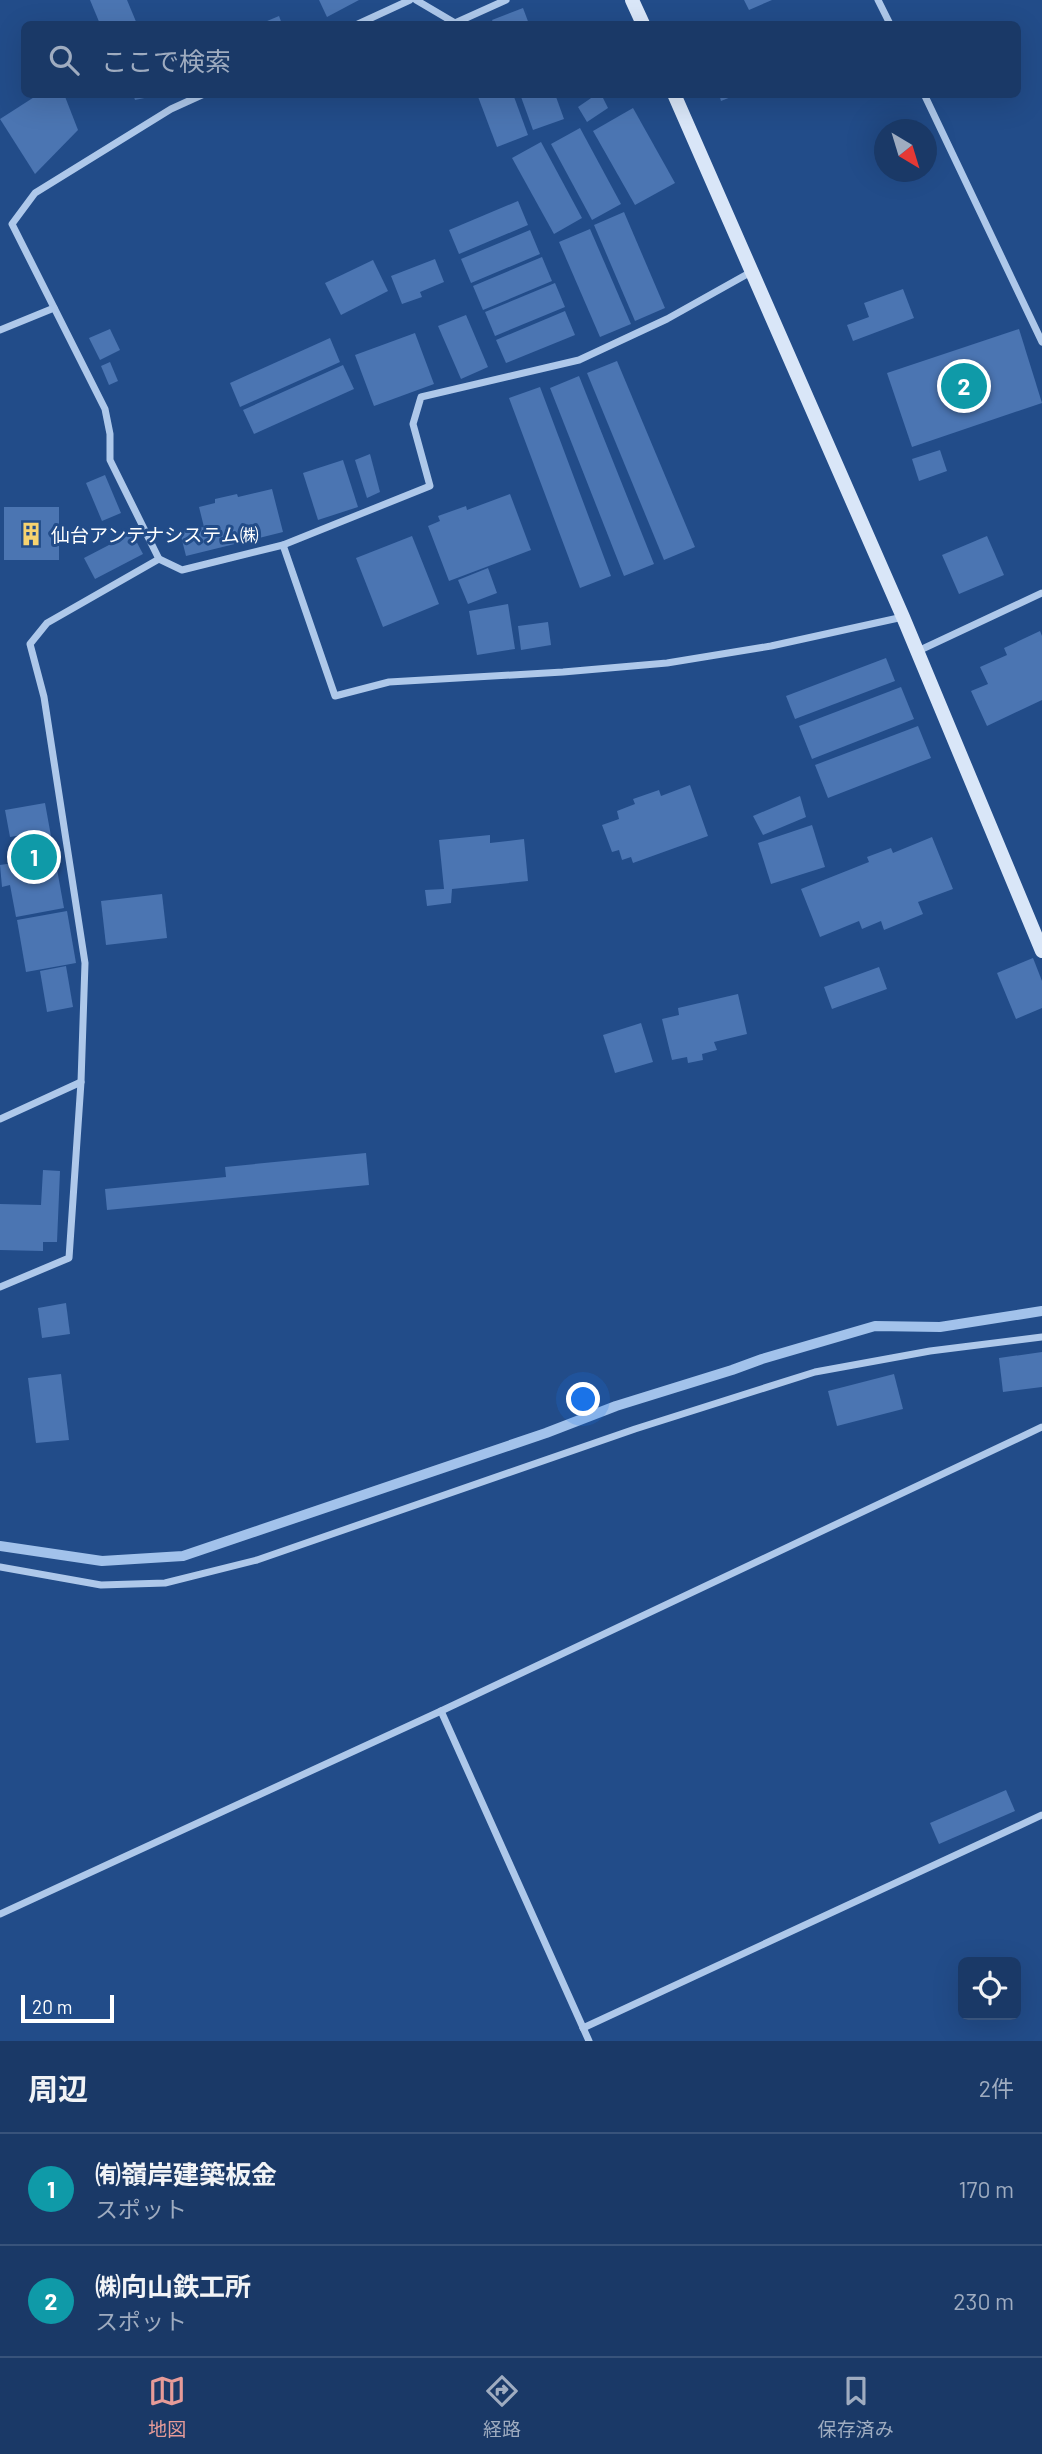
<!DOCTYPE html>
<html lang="ja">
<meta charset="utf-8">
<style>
:root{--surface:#1a3967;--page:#274470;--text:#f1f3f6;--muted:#9facc0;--line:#38537b;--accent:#e69b98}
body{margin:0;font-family:Barlow,"Noto Sans JP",sans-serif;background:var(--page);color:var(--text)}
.controls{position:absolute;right:21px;bottom:21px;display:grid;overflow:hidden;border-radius:10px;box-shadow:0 7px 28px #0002}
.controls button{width:63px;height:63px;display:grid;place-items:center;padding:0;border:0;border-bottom:2px solid var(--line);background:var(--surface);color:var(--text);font:35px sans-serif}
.compass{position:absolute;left:874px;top:119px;width:63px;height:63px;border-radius:50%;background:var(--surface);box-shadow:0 7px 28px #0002;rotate:142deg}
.scale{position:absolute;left:21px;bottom:18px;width:93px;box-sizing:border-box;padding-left:7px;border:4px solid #fff;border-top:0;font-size:19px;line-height:24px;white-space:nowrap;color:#fff;-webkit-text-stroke:5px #224c89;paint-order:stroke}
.you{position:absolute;left:584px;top:1400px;width:24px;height:24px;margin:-18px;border:5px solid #fff;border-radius:50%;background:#1a73e8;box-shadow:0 0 0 10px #1a73e833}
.badge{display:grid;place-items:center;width:46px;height:46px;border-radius:50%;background:var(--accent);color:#fff;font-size:23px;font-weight:700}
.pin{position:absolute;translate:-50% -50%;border:4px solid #fff;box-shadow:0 2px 7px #0006}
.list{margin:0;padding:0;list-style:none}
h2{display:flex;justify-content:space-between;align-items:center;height:91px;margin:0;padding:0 28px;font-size:30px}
h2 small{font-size:23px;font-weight:400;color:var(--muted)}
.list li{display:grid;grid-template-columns:46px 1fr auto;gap:21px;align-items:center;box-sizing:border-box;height:112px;padding:0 28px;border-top:2px solid var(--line)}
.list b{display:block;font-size:26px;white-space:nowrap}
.list p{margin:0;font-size:23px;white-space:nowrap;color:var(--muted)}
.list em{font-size:23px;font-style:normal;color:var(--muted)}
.icon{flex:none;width:38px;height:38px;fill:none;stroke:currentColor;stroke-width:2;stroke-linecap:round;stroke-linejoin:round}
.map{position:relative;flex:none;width:1042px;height:2041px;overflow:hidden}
.search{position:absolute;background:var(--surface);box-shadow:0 7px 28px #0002;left:21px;right:21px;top:21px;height:77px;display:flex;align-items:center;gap:18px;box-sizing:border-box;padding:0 24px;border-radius:10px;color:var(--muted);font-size:26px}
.sheet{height:315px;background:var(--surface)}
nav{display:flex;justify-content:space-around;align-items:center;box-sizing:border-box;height:98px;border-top:2px solid var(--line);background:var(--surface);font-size:19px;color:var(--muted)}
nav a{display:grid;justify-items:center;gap:4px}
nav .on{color:var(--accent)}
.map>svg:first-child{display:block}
</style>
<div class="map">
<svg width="1042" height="2041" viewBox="0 0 1042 2041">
<rect width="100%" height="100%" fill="#224c89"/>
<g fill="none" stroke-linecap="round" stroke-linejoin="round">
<polyline stroke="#a2c2eb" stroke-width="10" points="0,1546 102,1561 183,1556 546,1433 616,1406 732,1370 762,1359 875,1326 940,1327 1042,1311"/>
</g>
<g fill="#4b75b2">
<polygon points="90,0 127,0 137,24 100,24"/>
<polygon points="319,0 359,0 327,17"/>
<polygon points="744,0 772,0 749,10"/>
<polygon points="523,8 529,24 494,24 492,20"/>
<polygon points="279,16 282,24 260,24"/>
<polygon points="39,94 64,94 78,130 35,174 0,119"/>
<polygon points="133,94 154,94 154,96 135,100"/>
<polygon points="477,94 513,94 528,135 497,147"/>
<polygon points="520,94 555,94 564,119 533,130"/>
<polygon points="597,94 601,94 608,108 587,122 578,107"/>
<polygon points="719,94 736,94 736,95 721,101"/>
<polygon points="633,108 675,183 635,205 593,131"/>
<polygon points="580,128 621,204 592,220 551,144"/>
<polygon points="541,142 582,218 554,234 512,158"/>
<polygon points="518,201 528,225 459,254 449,230"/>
<polygon points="624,212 665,308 635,321 594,225"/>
<polygon points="590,229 631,324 600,337 559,242"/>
<polygon points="530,230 540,254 471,283 461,259"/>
<polygon points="542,257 552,281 483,310 473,286"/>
<polygon points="435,259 444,282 420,292 422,297 402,304 391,276"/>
<polygon points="373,260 388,291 341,315 325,283"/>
<polygon points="555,283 565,307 495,336 485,312"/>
<polygon points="903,289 914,318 853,341 847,325 869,317 864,303"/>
<polygon points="565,311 575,335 506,363 496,340"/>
<polygon points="466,315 488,367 461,379 438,326"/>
<polygon points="110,329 120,350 100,360 89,338"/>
<polygon points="1019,329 1042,403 912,447 887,373"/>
<polygon points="415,333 434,384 374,406 355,355"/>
<polygon points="330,338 340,362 240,407 230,383"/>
<polygon points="617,361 695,547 664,560 587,373"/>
<polygon points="110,362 118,381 109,385 101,366"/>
<polygon points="343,365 354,389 254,434 243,410"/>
<polygon points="579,376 654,564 624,576 550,388"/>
<polygon points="540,387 611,576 580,588 509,398"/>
<polygon points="940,450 947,471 919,481 912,459"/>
<polygon points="370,454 380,492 367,498 355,460"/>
<polygon points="343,460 358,507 318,520 303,473"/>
<polygon points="105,475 121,513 102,521 86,483"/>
<polygon points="272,489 283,532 186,556 180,532 204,527 199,507 215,503 215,499 237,494 238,497"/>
<polygon points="510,494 531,550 449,581 428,526 440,521 438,516 466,506 467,510"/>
<rect x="4" y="507" width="55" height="53"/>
<polygon points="132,533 143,554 95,579 84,558"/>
<polygon points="412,536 439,604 383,627 356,558"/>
<polygon points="987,536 1004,575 959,594 942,555"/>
<polygon points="488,568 497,593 468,604 458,580"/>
<polygon points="508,604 515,649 477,655 469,611"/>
<polygon points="548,622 551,645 521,650 518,626"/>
<polygon points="1040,631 1042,636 1042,700 987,726 971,691 988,684 980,667 1007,655 1004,648"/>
<polygon points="886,658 895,681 795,719 786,696"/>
<polygon points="901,687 914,719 812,759 799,726"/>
<polygon points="918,726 931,758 828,798 815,765"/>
<polygon points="690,785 708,836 633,863 631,857 622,860 619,850 612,852 602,825 619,819 617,811 635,804 633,799 659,790 661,796"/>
<polygon points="800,796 806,817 763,835 753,816"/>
<polygon points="45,803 64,908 16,917 10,885 2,887 0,865 13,863 11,851 25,849 22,835 10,837 5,810"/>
<polygon points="812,825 825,867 771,884 758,843"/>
<polygon points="490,835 490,843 524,839 528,881 452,889 451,903 427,906 425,890 444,889 439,840"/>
<polygon points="932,837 953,889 918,902 923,914 884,930 881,921 862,929 859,921 820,937 801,889 869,862 867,857 891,848 893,853"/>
<polygon points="162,894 167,938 106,945 101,901"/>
<polygon points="67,911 76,963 26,972 17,920"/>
<polygon points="1033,958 1042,981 1042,1008 1016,1019 997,973"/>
<polygon points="66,966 73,1007 47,1012 40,971"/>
<polygon points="879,967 887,989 832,1009 824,987"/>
<polygon points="738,994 747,1034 714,1042 717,1050 702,1054 703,1060 688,1063 687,1057 672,1060 662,1019 679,1015 678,1008"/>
<polygon points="641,1023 653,1062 615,1073 603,1035"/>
<polygon points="366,1153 369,1185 107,1210 105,1189 226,1177 225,1167"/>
<polygon points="43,1170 60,1171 57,1242 43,1242 43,1251 0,1250 0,1204 41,1205"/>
<polygon points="66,1303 70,1334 42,1338 38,1308"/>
<polygon points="1042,1352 1042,1387 1003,1392 999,1358"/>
<polygon points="61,1374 69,1440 36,1443 28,1378"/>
<polygon points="894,1374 903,1409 837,1426 828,1391"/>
<polygon points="1006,1790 1015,1811 939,1844 930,1823"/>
</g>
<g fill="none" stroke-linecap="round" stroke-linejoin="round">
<g stroke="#aec8ea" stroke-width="7">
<polyline points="416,0 455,23 506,0"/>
<polyline points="878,0 890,24"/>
<polyline points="358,24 410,0"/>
<polyline points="204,94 171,109 35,193 12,224 105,409 110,434 110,460 159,559 182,570 283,545 430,486 413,424 421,397 579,360 667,319 751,272"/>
<polyline points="924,94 1042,342"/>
<polyline points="0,330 54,308"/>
<polyline points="283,545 335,696 389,682 563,672 667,663 771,646 903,617"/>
<polyline points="918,651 1042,593"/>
<polyline points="0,1119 81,1082"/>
<polyline points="0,1287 69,1258 81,1082 85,963 44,697 30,644 47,623 159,559"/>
<polyline points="0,1567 101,1585 165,1583 257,1560 635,1429 815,1372 930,1351 1042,1337"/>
<polyline points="441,1711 589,2041"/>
<polyline points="0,1914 441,1711 1042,1427"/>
<polyline points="583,2028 1042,1815"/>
</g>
<g stroke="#d9e6f8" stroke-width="14">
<polyline points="632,0 643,24"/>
<polyline points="674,94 903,617 1042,951"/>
</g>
</g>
<defs>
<g id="building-bare" transform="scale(1.89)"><path d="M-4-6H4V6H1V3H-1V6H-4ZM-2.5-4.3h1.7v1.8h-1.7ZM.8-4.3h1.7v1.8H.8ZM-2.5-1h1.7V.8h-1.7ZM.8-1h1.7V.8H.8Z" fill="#f6d370" stroke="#224c89" stroke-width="2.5" paint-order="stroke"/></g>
</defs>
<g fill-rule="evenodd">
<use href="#building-bare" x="31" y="534"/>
</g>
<g text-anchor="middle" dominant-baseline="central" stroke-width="6" stroke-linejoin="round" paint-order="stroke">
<g font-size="19" fill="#fff" stroke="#224c89" text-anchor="start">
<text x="51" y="534">仙台アンテナシステム㈱</text>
</g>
</g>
</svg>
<div class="controls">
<button><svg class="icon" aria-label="locate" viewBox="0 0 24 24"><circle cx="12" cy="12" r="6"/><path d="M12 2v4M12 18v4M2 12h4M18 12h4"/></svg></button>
</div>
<svg class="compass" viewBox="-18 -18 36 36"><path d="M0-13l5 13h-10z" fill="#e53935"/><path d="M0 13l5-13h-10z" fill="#9facc0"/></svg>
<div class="scale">20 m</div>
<div class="you"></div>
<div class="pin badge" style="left:34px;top:857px;background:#0f9aa8">1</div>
<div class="pin badge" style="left:964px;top:386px;background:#0f9aa8">2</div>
<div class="search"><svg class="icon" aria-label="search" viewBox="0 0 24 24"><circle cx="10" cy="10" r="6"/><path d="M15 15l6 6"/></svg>ここで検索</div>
</div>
<section class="sheet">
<h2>周辺<small>2件</small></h2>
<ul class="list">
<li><span class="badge" style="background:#0f9aa8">1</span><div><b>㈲嶺岸建築板金</b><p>スポット</p></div><em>170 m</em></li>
<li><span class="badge" style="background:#0f9aa8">2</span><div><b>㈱向山鉄工所</b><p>スポット</p></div><em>230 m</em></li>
</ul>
</section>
<nav>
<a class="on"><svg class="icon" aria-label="map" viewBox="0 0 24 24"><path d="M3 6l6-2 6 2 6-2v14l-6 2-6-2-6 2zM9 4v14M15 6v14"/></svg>地図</a>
<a><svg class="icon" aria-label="directions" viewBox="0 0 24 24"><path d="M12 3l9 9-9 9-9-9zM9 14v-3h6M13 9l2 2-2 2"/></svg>経路</a>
<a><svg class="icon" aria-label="saved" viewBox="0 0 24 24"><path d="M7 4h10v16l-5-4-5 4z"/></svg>保存済み</a>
</nav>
